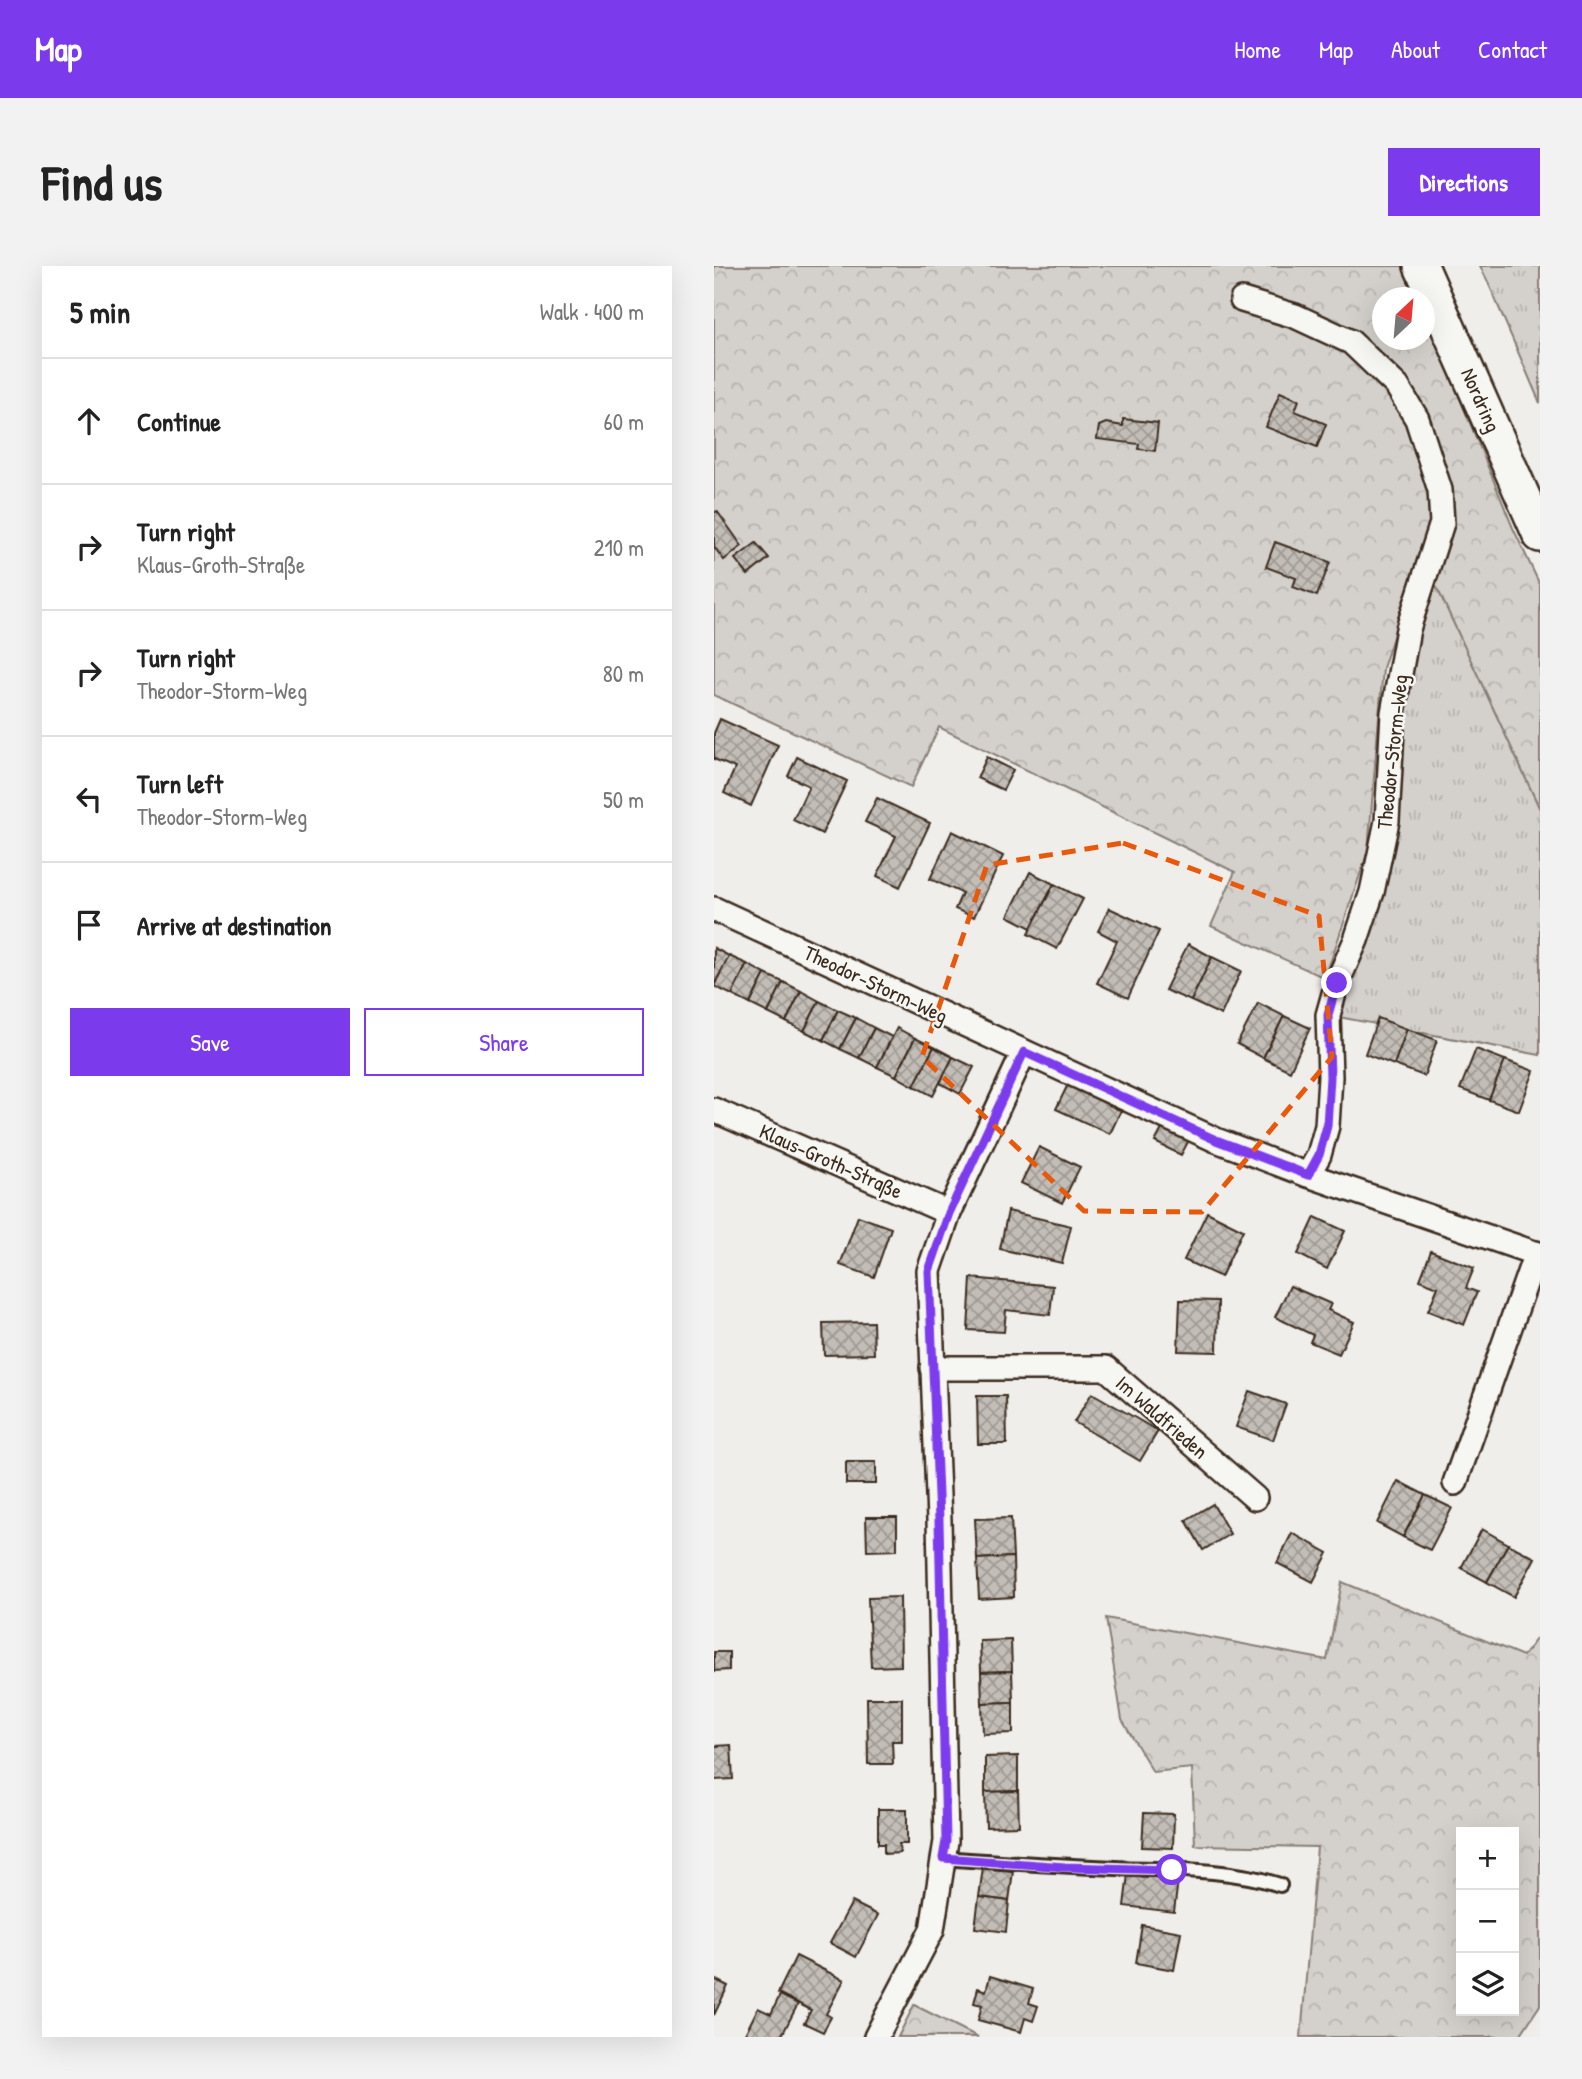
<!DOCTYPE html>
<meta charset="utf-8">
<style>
:root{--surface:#fff;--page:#f2f2f2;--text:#222;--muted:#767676;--line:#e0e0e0;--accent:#7c3aed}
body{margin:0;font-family:"Patrick Hand",sans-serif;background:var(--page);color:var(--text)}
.controls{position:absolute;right:21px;bottom:21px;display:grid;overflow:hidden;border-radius:0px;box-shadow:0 7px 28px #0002}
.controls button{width:63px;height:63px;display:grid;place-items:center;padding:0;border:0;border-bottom:2px solid var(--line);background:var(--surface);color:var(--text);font:35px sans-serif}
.compass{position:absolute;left:658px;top:21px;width:63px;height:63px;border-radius:50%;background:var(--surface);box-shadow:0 7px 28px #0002;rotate:26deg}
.stop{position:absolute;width:21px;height:21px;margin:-16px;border:5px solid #7c3aed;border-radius:50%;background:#fff}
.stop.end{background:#7c3aed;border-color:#fff;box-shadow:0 2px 7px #0008}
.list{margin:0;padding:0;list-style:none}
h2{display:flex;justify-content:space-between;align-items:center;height:91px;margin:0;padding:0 28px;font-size:30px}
h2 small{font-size:23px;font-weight:400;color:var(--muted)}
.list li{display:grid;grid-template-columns:46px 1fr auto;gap:21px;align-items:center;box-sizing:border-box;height:126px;padding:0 28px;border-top:2px solid var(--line)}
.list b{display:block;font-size:26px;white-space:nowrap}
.list p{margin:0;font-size:23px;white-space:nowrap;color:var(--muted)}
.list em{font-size:23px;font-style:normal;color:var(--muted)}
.actions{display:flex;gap:14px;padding:21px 28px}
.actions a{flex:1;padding:16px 0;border:2px solid var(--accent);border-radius:0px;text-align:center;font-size:24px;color:var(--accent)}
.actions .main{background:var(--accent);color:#fff}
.icon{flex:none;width:38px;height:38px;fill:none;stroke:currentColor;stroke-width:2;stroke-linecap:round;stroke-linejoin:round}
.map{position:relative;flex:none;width:826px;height:1771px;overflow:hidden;border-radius:0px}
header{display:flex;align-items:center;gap:42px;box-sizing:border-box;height:98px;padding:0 35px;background:var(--accent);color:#fff}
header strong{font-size:33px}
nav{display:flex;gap:38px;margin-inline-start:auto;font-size:24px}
.intro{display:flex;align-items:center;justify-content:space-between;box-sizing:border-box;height:168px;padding:0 42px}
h1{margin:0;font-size:49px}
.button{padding:18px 32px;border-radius:0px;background:var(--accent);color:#fff;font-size:24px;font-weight:700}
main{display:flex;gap:42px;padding:0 42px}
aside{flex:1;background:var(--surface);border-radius:0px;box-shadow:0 7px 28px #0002}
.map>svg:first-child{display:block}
</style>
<header>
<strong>Map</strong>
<nav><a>Home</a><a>Map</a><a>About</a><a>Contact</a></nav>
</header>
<div class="intro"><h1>Find us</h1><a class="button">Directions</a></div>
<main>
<aside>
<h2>5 min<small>Walk · 400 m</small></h2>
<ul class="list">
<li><svg class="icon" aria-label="ahead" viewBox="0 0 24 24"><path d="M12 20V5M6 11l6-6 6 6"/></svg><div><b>Continue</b></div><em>60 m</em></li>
<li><svg class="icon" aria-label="right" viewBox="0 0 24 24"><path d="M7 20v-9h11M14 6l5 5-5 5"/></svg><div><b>Turn right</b><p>Klaus-Groth-Straße</p></div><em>210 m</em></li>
<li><svg class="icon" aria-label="right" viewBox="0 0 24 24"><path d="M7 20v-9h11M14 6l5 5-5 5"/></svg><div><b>Turn right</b><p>Theodor-Storm-Weg</p></div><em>80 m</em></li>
<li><svg class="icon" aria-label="left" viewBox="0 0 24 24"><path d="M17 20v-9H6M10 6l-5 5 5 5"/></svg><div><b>Turn left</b><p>Theodor-Storm-Weg</p></div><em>50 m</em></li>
<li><svg class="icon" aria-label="arrive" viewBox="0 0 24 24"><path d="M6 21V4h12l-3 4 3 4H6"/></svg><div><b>Arrive at destination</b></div></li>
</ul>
<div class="actions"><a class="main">Save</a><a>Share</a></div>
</aside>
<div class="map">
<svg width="826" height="1771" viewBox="0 0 826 1771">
<defs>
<pattern id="grass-tufts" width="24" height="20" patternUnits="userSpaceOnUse" patternTransform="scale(1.75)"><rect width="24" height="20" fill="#d4d1cc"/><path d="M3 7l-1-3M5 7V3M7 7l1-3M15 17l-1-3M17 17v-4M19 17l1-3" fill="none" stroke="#b7b4af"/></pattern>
<pattern id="forest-crowns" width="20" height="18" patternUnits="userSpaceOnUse" patternTransform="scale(1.75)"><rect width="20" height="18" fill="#d4d1cc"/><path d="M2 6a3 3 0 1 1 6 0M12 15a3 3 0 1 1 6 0" fill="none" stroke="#b7b4af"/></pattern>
<pattern id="building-cross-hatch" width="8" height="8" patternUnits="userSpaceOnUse" patternTransform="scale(1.75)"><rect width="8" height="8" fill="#c2bdb7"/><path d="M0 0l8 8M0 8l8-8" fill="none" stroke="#9f9a94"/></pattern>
</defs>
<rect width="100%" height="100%" fill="#efeeea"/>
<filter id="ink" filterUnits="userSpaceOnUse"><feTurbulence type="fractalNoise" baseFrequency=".0143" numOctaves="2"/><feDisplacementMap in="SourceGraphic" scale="14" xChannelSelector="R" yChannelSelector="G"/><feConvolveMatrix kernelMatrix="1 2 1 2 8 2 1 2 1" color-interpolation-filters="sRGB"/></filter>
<g filter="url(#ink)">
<g fill="url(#grass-tufts)" stroke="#887e75" stroke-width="2">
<polygon points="766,0 826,0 826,137 774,16"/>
<polygon points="713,299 826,543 826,789 614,749 642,674"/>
</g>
<g fill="url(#forest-crowns)" stroke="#887e75" stroke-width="2" fill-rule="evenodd">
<polygon points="0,0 691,0 704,31 668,32 668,74 710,74 711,47 799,262 826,319 826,543 726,328 705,290 669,402 654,585 611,712 497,660 521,606 225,461 197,521 0,429"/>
<path d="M628 1316 809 1390 826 1368V1739L805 1771H587L603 1581 481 1579 478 1502 439 1506 408 1454 392 1352 613 1394ZM800 1566V1745H747V1566Z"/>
<polygon points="200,1739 264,1771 184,1771"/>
</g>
<g fill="url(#building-cross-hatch)" stroke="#3b2a1e" stroke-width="2">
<polygon points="566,126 585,134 581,145 612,158 603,181 552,161"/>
<polygon points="409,153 444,157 441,185 424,183 425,178 383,173 385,160 392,157 409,160"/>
<polygon points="3,245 28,280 10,294 0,281 0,247"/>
<polygon points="561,276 616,296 603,330 579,321 582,312 552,301"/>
<polygon points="42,277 55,292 34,309 21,293"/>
<polygon points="6,453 64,479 37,540 10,527 21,502 0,493 0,467"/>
<polygon points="83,491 133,515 108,568 79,554 95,520 74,510"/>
<polygon points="273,491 299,504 289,524 263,512"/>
<polygon points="163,532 216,557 186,621 163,610 182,570 151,556"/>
<polygon points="238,565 289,590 260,651 241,643 248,627 216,613"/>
<polygon points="316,606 340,618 317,662 294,650"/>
<polygon points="340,618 369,633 343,683 314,668"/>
<polygon points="395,642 445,665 414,732 383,717 403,675 384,665"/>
<polygon points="474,678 498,691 477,735 451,724"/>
<polygon points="0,682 15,690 0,720"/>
<polygon points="15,690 33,698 18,729 0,720"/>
<polygon points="498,691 527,705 507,749 477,735"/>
<polygon points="33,698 51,708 36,738 18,729"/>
<polygon points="51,708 69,716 54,747 36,738"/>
<polygon points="69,716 87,725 72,756 54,747"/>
<polygon points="87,725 105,735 90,765 72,756"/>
<polygon points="105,735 124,744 109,774 90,765"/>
<polygon points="544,737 570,750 549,792 523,778"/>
<polygon points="124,744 142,752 126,783 109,774"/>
<polygon points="570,750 596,762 576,805 549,792"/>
<polygon points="142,752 160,762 145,792 126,783"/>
<polygon points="664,752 693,763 680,799 651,788"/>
<polygon points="160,762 178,771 163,801 145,792"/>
<polygon points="183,762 201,772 182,810 163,801"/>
<polygon points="693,763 723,774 710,810 680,799"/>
<polygon points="201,772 220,781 200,820 182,810"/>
<polygon points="220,781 239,791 219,830 200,820"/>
<polygon points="762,783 791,794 775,834 746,823"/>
<polygon points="239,791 260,801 246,828 226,817"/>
<polygon points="791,794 820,805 805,845 775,834"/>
<polygon points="356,814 409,840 396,868 342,843"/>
<polygon points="449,861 475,874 467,889 441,876"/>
<polygon points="325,881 366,901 348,937 307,917"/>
<polygon points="294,945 357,960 348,997 286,983"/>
<polygon points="493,946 529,964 507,1011 470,994"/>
<polygon points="144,950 177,962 160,1011 126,999"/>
<polygon points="601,951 631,965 613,1003 584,988"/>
<polygon points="717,985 760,1002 752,1022 763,1026 750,1059 714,1045 724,1021 706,1014"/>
<polygon points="257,1012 339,1020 336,1049 292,1044 290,1066 254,1064"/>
<polygon points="576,1020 617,1038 614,1044 640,1056 625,1088 596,1076 599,1069 561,1051"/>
<polygon points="466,1034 504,1035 503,1086 464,1085"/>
<polygon points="159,1056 160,1088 110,1089 109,1057"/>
<polygon points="535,1125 572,1138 559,1174 522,1161"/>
<polygon points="378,1127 444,1165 426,1195 360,1156"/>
<polygon points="263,1130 292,1130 293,1178 264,1178"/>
<rect x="132" y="1196" width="30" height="22"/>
<polygon points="684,1215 711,1229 689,1271 663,1257"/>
<polygon points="711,1229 738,1242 716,1284 689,1271"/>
<polygon points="499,1238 516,1268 489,1284 472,1254"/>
<polygon points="152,1251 183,1251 183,1284 153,1285"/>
<polygon points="297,1252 299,1291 263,1293 261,1253"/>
<polygon points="768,1263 794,1278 773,1316 747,1302"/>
<polygon points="578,1267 614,1287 599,1316 563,1297"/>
<polygon points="794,1278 821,1292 800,1331 773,1316"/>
<polygon points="299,1291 300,1331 265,1333 263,1293"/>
<polygon points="186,1331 187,1400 157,1401 154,1332"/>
<polygon points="297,1374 298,1405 267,1406 266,1375"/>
<polygon points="0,1386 15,1386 15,1404 0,1405"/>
<polygon points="298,1405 299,1436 268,1437 267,1406"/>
<polygon points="153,1432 188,1432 188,1475 178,1475 179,1498 154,1498"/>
<polygon points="299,1436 299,1467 269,1468 268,1437"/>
<polygon points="17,1479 19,1513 0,1514 0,1480"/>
<polygon points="304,1490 304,1525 271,1526 271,1491"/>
<polygon points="304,1525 305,1560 272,1561 271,1526"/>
<polygon points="164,1543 193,1543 193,1578 185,1578 186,1587 170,1588 170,1578 164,1578"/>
<polygon points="430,1547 460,1548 459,1582 428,1581"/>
<polygon points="269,1601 299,1605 295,1635 265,1631"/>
<polygon points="414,1608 464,1614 460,1646 410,1640"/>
<polygon points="265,1631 295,1635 292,1666 261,1662"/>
<polygon points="138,1636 164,1649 142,1691 116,1677"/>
<polygon points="428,1659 467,1666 460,1704 422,1697"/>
<polygon points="82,1690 130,1714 112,1748 117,1751 109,1766 90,1757 97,1744 64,1727"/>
<polygon points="276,1710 319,1723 315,1737 324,1740 319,1755 311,1752 307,1766 264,1754 268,1739 260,1737 264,1722 272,1725"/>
<polygon points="0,1713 14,1720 0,1749"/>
<polygon points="66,1729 84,1738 67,1771 30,1770 44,1742 57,1748"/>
</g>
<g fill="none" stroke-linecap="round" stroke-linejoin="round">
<g stroke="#3b2a1e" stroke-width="18">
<path id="lane" d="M229 1592C287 1596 344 1600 401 1602 455 1604 514 1602 566 1619"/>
</g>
<g stroke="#3b2a1e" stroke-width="28">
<g id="street">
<polyline points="528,34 581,50 637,76 683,120 703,153 726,224 728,257 694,363 679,447 673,555 658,626 642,674 623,717 614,749 616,811 613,860 605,889 594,909"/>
<polyline points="0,643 502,874 594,909 826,989"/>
<polyline points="0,844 235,947"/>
<polyline points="218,1102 392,1102 541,1232"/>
<polyline points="741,1217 822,987"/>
<polyline points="162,1771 218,1664 232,1575 225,1254 215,1005 235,947 310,786"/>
</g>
</g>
<g stroke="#3b2a1e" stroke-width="38">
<polyline id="secondary" points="707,0 826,269"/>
</g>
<use href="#lane" stroke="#f6f6f2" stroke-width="12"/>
<use href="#street" stroke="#f6f6f2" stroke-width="23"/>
<use href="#secondary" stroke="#f6f6f2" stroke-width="33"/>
</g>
</g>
<g fill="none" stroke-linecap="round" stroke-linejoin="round" filter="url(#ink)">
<polyline stroke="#7c3aed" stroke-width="9" points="458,1604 351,1601 229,1592 232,1575 225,1254 215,1005 235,947 310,786 502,874 594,909 605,889 613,860 616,811 614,749 623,717"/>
</g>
<path fill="none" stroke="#e8590c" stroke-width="5" stroke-dasharray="14 9" stroke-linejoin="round" d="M409 577 605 650 618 791 488 946 370 945 208 791 273 599Z"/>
<g text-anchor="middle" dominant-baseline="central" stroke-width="5" stroke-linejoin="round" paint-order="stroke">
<g font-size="21" fill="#3b2a1e" stroke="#f6f6f2">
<text transform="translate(767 134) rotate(66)">Nordring</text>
<text transform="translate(678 486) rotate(-84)">Theodor-Storm-Weg</text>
<text transform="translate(162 718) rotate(25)">Theodor-Storm-Weg</text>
<text transform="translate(117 895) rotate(24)">Klaus-Groth-Straße</text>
<text transform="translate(448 1151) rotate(41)">Im Waldfrieden</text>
</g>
</g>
</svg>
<div class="controls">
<button>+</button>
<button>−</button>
<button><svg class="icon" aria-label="layers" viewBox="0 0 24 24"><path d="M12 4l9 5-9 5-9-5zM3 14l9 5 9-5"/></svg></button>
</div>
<svg class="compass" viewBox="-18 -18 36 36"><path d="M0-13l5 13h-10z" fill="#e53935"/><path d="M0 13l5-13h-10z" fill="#767676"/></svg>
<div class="stop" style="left:458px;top:1604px"></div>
<div class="stop end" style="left:623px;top:717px"></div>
</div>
</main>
